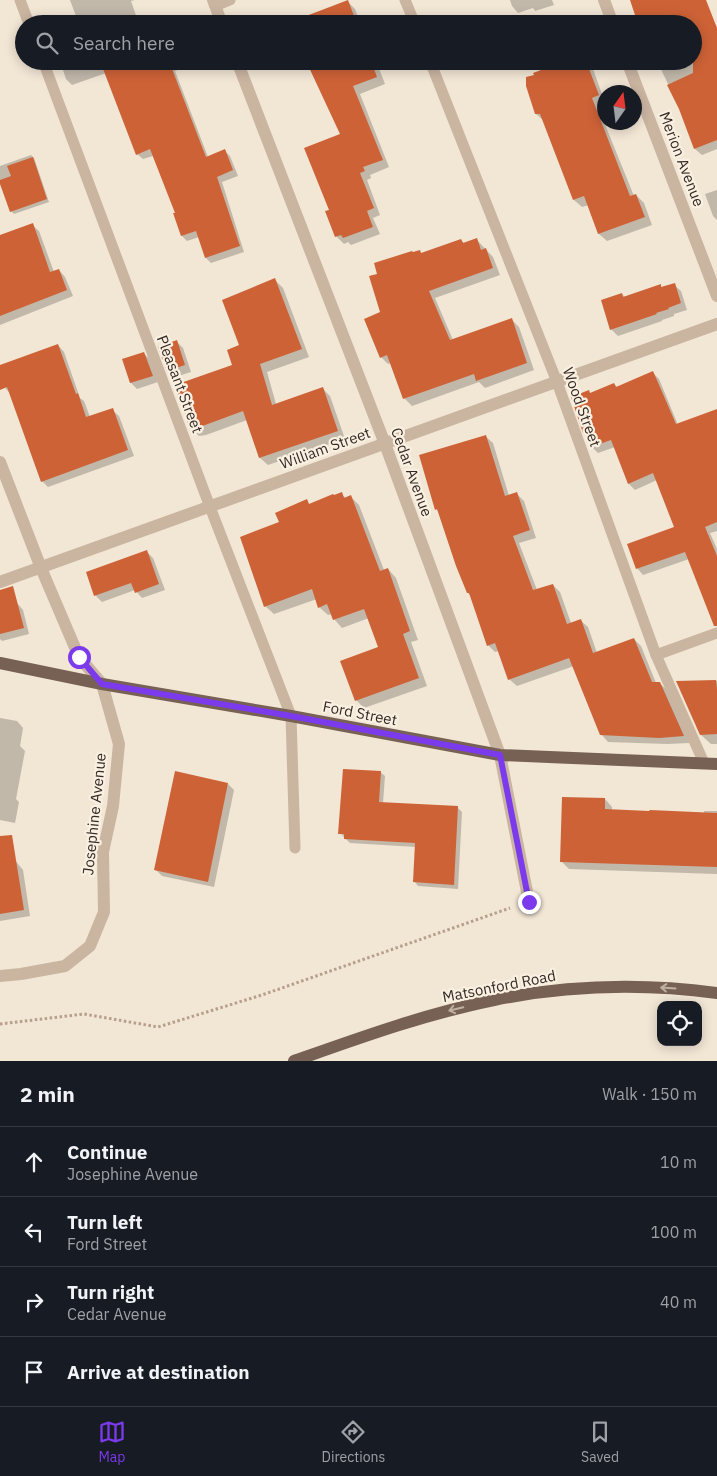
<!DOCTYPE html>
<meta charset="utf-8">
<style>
:root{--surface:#171b24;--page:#20242c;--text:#f1f3f6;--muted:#9ea1a6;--line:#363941;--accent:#7c3aed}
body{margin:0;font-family:"IBM Plex Sans",sans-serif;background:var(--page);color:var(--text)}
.controls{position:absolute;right:15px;bottom:15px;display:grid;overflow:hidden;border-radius:10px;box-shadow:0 2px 12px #0003}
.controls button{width:45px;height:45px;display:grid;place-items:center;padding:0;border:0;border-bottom:1px solid var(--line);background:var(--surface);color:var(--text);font:25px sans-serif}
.compass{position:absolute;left:597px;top:85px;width:45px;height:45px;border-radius:50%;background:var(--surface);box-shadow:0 2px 12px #0003;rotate:14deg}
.stop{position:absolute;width:15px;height:15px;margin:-11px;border:4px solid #7c3aed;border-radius:50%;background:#fff}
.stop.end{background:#7c3aed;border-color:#fff;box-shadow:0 1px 5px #0008}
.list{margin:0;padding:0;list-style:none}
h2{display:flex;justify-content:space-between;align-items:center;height:65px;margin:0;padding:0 20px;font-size:21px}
h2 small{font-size:16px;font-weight:400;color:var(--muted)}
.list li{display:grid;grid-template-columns:32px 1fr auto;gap:15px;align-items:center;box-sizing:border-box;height:70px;padding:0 20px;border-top:1px solid var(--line)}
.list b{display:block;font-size:19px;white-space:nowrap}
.list p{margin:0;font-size:16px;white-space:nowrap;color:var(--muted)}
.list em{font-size:16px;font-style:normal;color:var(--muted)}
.icon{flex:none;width:28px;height:28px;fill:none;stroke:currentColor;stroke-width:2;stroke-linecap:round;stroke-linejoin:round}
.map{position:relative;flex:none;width:717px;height:1061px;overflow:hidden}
.search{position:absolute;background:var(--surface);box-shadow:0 2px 12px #0003;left:15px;right:15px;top:15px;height:55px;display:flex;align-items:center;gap:12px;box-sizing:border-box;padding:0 18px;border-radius:28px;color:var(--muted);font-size:19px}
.sheet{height:345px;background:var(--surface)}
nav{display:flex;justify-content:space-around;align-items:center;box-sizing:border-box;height:70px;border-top:1px solid var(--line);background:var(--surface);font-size:14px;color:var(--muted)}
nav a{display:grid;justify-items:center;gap:2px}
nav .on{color:var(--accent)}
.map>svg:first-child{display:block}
</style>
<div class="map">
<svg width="717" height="1061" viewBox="0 0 717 1061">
<rect width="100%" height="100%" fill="#f2e6d5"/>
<g fill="#0003">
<polygon points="70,0 135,0 131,1 139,24 79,24"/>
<polygon points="510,0 552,0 554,5 535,11 533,8 518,13 512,6"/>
<polygon points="631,0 698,0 717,62 717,149 702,155 695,149 680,109 657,61 693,61 693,24"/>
<polygon points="348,2 355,9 361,24 295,24"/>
<polygon points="60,61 199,61 199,63 175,71 208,157 225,151 230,156 238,176 222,182 244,252 211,263 206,258 199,237 187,241 182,236 177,213 153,156 143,159 137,154 106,73 72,85 66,79"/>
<polygon points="310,61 376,61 385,84 360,94 389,167 370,175 371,178 367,180 380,215 373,218 380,234 351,245 348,242 344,244 336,236 330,210 341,134"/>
<polygon points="576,61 588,61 592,66 604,100 604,103 599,106 604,122 634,196 636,195 644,203 652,225 607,241 599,234 589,205 582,207 574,200 544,121 536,114"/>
<polygon points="31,155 34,158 49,202 14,214 11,211 0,180 0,166"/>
<polygon points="717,190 717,220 713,216 705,194"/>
<polygon points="32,225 39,231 54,272 59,270 65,277 73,296 0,325 0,236"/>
<polygon points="476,239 493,257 500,275 435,298 453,340 512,320 519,327 534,370 485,388 479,382 412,406 404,398 391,363 388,364 381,357 382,313 379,275 420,252 422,254 461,240 465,244"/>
<polygon points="275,280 283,288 309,357 267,372 276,404 322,388 330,396 345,439 268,465 260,458 247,420 206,435 199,436 191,428 234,366 241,346"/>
<polygon points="674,285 681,291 687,310 674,314 674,316 662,320 662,321 618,336 611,329 622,294 625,297 660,286 663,288"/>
<polygon points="176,341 183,348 191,372 175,377 168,371"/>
<polygon points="58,345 64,352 80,398 84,401 90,417 112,410 119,416 134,456 48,487 42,481 11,394 5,388 0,375 0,367"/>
<polygon points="143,353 150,359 158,382 137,389 131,383 124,360"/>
<polygon points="653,373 659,379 678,425 717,412 717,531 710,533 717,549 717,621 689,559 643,575 637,568 676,528 657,480 635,490 629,484 615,447 598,453 592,447 588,435 584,432 589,392 591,394 614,384 618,388"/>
<polygon points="485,436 493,443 509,496 517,494 524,501 536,538 519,543 537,590 553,585 560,592 571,623 580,620 588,627 597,653 634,639 641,646 656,683 659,683 667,690 690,743 667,744 608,742 601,734 574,666 517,686 509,679 499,651 495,652 488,645 471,596 468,593 440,513 436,509"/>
<polygon points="341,494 346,498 351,497 359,505 384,570 388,569 396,578 418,640 411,642 427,686 364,708 356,700 380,648 369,618 342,628 334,619 332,614 328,615 319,607 317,599 274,614 265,606 280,523 306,501 310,505"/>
<polygon points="147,552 153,558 165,590 142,598 135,590 102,602 96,596 88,573"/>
<polygon points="17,603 23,610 29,634 2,641 0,639 0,607"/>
<polygon points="717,681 717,744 711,744 701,735 678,682"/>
<polygon points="0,718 17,721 23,728 20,746 25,751 16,799 19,802 15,823 0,820"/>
<polygon points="380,772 385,776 383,803 457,807 462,812 458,889 418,886 414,881 416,847 350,843 340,833"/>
<polygon points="228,784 234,790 214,887 162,876 156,870"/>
<polygon points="605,799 612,807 612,811 704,813 704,811 717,811 717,874 569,869 562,862"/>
<polygon points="0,842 23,870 30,916 0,921"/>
</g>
<g fill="#ce6237">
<polygon points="348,0 357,24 294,24 293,21"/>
<polygon points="630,0 706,0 717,28 717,140 694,149 679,109 667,85 693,73 693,24 638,24"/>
<polygon points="100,61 169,61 206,157 225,149 233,170 217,177 240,246 205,258 196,231 181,236 173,213 175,213 150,149 136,155"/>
<polygon points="306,61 371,61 377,77 353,86 383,160 363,167 365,171 360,173 374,208 367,211 373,227 343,238 341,235 335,237 325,211 329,210 304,148 340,134"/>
<polygon points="565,61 586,61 599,95 592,98 630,196 636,194 645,217 598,234 584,196 573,200 540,114 535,114 526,86 526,77 534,75 533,73"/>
<polygon points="33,157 47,199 10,212 0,184 0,180 11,176 7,166"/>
<polygon points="33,223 50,272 59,269 67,290 0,316 0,235"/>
<polygon points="477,238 481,250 486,248 493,268 429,291 450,340 512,318 527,363 476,381 474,374 403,399 387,355 380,358 364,319 380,312 369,276 377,274 374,263 412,251 413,252 420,250 421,253 461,239 463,243"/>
<polygon points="275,278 302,349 260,364 272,405 323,387 338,431 259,458 243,411 197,428 197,427 190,429 175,385 232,365 227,350 239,345 222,300"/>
<polygon points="675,283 681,303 668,308 669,309 656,313 657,314 610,330 601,300 622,293 623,297 661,284 661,287"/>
<polygon points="177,340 185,365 167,371 158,347"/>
<polygon points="58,344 76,394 78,393 86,417 113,408 128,450 41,482 7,387 0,390 0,365"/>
<polygon points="144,352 153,376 130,383 122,359"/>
<polygon points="653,371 676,424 717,409 717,522 705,527 717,556 717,626 714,626 685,552 636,569 627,544 674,527 653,473 628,484 611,440 591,447 585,432 583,433 571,397 589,390 590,393 614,383 616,387"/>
<polygon points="486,435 505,496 517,492 530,530 513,536 533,590 553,584 567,624 581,619 593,653 634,638 652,682 660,682 684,736 659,738 600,735 569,658 508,680 495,643 487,646 469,593 467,593 456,566 437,509 435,510 419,455"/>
<polygon points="342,492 344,498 351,495 380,571 388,568 410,631 403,634 419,678 355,701 340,661 378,647 364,609 333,620 327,604 318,608 312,589 264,607 240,537 279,522 275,513 307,499 309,504 333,494 334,495"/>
<polygon points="147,550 159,584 135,593 131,583 94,596 86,572"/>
<polygon points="13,586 24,628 0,634 0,590"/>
<polygon points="716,680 717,689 717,734 700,735 676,681"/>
<polygon points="343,769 381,771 379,802 458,806 454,885 413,882 415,843 344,839 344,834 338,834"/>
<polygon points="175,771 228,783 208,882 154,870"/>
<polygon points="562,797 605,798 605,809 649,811 650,810 717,813 717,867 560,862"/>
<polygon points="12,835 24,910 0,914 0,836"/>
</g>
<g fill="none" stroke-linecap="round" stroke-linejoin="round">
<polyline stroke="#b69f8b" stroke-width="3" stroke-dasharray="2.5 2.5" stroke-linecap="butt" points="0,1024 84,1014 158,1027 262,995 510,908"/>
<g stroke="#cab5a1" stroke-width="11">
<polyline points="20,0 29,24"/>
<polyline points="405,0 415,24"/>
<polyline points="215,6 230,0"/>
<polyline points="43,61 210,507 291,716 295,848"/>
<polyline points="430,61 557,382 656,655 704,763"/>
<polyline points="656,655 717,633"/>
</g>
<g stroke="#cab5a1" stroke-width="12">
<polyline points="213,0 222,24"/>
<polyline points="604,0 613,24"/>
<polyline points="237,61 385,444 500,755 529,902"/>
<polyline points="627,61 717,296"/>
<polyline points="0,462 41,568 79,657 102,684 119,744 113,806 103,852 104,912 90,946 65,966 21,974 0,976"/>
<polyline points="0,582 717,324"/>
</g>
<g stroke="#776154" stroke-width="12">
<polyline points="0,663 102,684 291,716 500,755 717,764"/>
<path d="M294 1061C359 1038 425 1014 494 1000 568 985 642 983 717 993"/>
</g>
</g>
<defs><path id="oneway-shaft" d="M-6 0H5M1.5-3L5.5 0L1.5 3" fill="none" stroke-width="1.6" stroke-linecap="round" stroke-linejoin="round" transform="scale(1.25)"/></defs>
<g stroke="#bfb0a2">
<use href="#oneway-shaft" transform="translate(668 988) rotate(-176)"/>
<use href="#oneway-shaft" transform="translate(456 1009) rotate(166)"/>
</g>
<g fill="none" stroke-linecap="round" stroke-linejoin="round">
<polyline stroke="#7c3aed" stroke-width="6" points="79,657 102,684 291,716 500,755 529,902"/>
</g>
<g text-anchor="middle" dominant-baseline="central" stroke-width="4.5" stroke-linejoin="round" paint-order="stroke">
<g font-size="15" fill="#342a24" stroke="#faf0e1">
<text transform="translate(682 159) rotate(69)">Merion Avenue</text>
<text transform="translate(180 384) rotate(69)">Pleasant Street</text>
<text transform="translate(582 407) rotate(70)">Wood Street</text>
<text transform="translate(325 448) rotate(-20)">William Street</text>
<text transform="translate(412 472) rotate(70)">Cedar Avenue</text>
<text transform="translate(360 713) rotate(11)">Ford Street</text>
<text transform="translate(94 814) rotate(-84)">Josephine Avenue</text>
<text transform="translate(499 986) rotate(-11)">Matsonford Road</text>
</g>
</g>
</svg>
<div class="controls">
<button><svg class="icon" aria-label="locate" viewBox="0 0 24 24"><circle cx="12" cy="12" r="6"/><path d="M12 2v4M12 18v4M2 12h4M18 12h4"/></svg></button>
</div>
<svg class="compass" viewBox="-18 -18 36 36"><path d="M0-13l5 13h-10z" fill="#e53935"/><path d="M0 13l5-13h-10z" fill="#9ea1a6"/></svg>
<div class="stop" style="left:79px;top:657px"></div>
<div class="stop end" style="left:529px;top:902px"></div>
<div class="search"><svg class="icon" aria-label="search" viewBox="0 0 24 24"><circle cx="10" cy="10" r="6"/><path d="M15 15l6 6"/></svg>Search here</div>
</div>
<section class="sheet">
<h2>2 min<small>Walk · 150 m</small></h2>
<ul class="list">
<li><svg class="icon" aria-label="ahead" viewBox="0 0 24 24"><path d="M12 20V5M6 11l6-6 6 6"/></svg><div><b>Continue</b><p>Josephine Avenue</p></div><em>10 m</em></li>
<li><svg class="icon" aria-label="left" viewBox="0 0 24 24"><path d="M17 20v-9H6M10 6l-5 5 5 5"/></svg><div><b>Turn left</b><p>Ford Street</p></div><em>100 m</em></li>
<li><svg class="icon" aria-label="right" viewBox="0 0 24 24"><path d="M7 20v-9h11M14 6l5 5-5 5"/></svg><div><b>Turn right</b><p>Cedar Avenue</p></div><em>40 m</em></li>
<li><svg class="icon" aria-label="arrive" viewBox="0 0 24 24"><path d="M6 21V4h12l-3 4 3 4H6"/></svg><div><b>Arrive at destination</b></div></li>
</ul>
</section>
<nav>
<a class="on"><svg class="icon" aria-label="map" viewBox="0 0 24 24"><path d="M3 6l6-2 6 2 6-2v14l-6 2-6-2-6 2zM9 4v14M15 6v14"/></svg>Map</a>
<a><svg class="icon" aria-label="directions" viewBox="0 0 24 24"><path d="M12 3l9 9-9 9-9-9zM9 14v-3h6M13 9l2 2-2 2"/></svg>Directions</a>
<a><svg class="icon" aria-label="saved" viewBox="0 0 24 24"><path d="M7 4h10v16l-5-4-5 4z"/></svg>Saved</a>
</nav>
